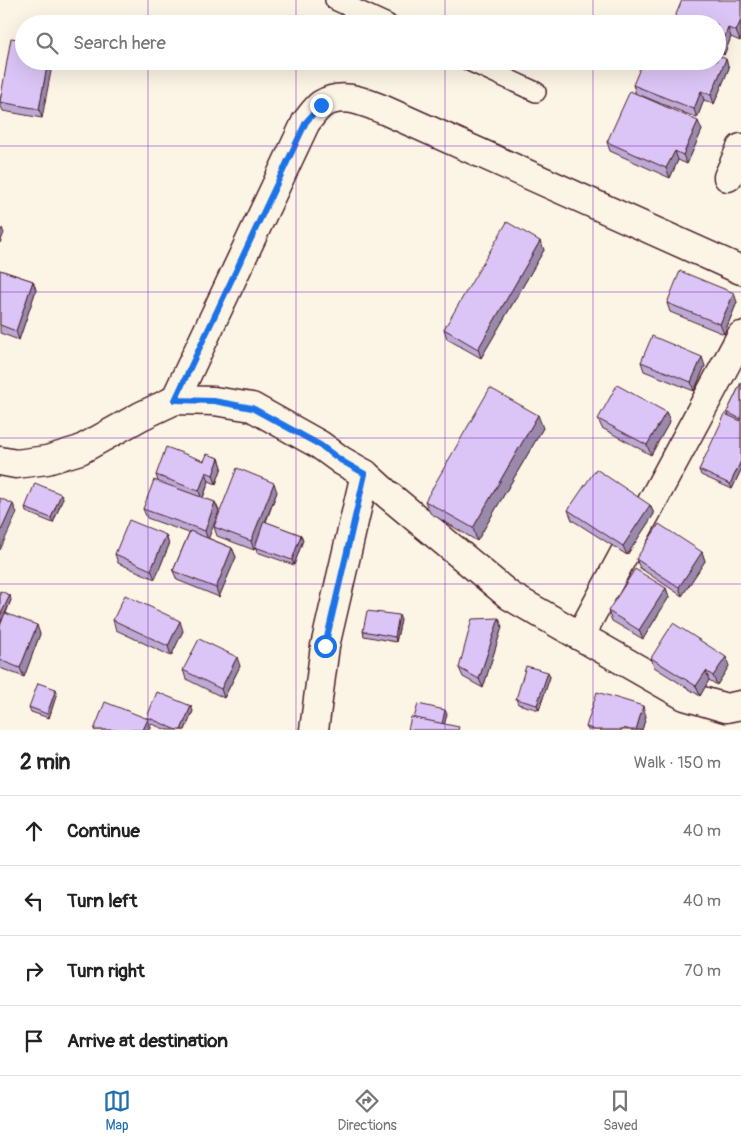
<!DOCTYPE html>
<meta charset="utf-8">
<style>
:root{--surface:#fff;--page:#f2f2f2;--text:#222;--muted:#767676;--line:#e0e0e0;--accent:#1f6fb2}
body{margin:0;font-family:Pangolin,sans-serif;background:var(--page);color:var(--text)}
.stop{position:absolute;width:15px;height:15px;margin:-11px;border:4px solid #1a73e8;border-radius:50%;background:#fff}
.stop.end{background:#1a73e8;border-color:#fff;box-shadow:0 1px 5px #0008}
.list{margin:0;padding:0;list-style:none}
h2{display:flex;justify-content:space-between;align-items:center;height:65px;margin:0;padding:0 20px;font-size:21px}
h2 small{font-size:16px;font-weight:400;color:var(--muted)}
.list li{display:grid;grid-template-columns:32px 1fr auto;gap:15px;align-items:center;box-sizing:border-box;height:70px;padding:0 20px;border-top:1px solid var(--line)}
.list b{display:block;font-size:19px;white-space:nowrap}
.list em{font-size:16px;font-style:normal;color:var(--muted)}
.icon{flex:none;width:28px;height:28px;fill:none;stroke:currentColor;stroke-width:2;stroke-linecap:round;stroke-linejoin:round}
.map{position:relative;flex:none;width:741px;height:730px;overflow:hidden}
.search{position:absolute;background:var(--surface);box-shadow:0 5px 20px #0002;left:15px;right:15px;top:15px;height:55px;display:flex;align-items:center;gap:12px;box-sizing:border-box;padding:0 18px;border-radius:28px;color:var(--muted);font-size:19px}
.sheet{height:345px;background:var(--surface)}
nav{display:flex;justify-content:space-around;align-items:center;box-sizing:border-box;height:70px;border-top:1px solid var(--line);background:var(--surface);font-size:14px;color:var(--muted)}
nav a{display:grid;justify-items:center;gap:2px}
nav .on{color:var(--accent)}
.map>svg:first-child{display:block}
</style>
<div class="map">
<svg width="741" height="730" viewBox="0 0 741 730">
<rect width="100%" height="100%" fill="#fcf5e5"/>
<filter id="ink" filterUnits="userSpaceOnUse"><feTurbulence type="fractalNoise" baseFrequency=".02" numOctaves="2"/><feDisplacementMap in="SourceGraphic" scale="10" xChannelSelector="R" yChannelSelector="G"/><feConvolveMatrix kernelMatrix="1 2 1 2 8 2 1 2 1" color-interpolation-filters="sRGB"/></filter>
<g filter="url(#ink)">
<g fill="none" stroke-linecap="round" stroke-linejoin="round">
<g stroke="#4a1f2b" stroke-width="22">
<g id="lane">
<polyline points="335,0 387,24"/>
<polyline points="469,61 536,92"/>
</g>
</g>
<g stroke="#4a1f2b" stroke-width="31">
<g id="street">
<polyline points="728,177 741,148"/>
<path d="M175 400 306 122C311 116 316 108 322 104 342 92 362 101 382 109L741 270"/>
<polyline points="0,461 16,464 47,460 80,450 141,416 175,400 214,401 252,407 320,445 342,461 365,474 387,494 510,596 685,696 726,708 741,705"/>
<polyline points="580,636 741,336"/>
<polyline points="314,730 325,646 365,474"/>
</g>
</g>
<use href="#lane" stroke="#fcf5e5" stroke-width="19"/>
<use href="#street" stroke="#fcf5e5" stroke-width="28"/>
</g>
<g fill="#bca9d4" stroke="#4a1f2b">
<polygon points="741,0 740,41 731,37 724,55 717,52 717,24"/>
<polygon points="24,40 42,118 3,111 0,104 0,98"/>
<polygon points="729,68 714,104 704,100 697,118 640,95 702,130 687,164 678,160 670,178 610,151 607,142 636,94 633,85"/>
<polygon points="540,241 544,250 481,358 447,339 444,329"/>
<polygon points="0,270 33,281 36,290 19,340 0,333"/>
<polygon points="737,302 724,334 670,312 667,303"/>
<polygon points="641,362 705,366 694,391 644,371"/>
<polygon points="741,383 741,470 732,489 701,475 699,470 729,415 727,412"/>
<polygon points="666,412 670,421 651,455 602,428 598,419"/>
<polygon points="543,428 477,541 430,513 425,501"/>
<polygon points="219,458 222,467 216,484 209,481 203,498 215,502 219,511 208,538 232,548 236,557 219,597 177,580 173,571 189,533 147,518 143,509 158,481 156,475 204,461"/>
<polygon points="277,492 266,522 301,535 303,540 294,565 257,552 256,547 254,550 217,536 214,527"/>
<polygon points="61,494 63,498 53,523 26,512 25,508"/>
<polygon points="650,505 654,514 627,555 572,520 568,510"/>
<polygon points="166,535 169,545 155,579 118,563 115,554"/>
<polygon points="702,552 705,561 682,596 640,568 636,559"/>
<polygon points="666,588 669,597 643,639 612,621 608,611"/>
<polygon points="0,591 11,600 6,613 40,634 24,677 0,668 0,626 1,622 0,622"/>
<polygon points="113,620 183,631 171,656 116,630"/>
<polygon points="401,620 396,642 364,636 363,631"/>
<polygon points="502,627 483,688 463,677 459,668"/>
<polygon points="651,658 729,666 717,685 709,680 700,696 654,667"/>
<polygon points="240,666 224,698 186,679 183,670"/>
<polygon points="548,672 550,677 539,710 518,704 516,699"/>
<polygon points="57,693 49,718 31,712 29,707"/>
<polygon points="193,711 185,730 167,730 149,723 151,728 150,730 94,730 147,718"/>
<polygon points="646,716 642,730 588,730 586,727"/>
</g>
<g fill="#998aac" stroke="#4a1f2b">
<polygon points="741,20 741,38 740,41 736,31"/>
<polygon points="728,28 731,37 724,55 721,46"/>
<polygon points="726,59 729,68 714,104 711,95"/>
<polygon points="48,61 53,61 42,118 39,109"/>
<polygon points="701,91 704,100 697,118 694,109"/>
<polygon points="698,121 702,130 687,164 683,155"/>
<polygon points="675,151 678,160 670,178 666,168"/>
<polygon points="2,228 4,233 0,243 0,233"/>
<polygon points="540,241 544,250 481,358 478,349"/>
<polygon points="33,281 36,290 19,340 16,331"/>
<polygon points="734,293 737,302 724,334 720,324"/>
<polygon points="702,357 705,366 694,391 691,382"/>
<polygon points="666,412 670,421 651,455 647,445"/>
<polygon points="538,415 543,428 477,541 473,528"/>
<polygon points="219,458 222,467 216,484 213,475"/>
<polygon points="741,461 741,470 732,489 730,484"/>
<polygon points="206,472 209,481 202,500 199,491"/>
<polygon points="274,483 277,492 254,550 251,541"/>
<polygon points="61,494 63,498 53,523 51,518"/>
<polygon points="215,502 219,511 208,540 205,531"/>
<polygon points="13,504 17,513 0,550 0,533"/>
<polygon points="650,505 654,514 627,555 623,546"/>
<polygon points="166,535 169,545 155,579 151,570"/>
<polygon points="301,535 303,540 294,565 292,560"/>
<polygon points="232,548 236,557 219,597 216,588"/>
<polygon points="702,552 705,561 682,596 679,587"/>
<polygon points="666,588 669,597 643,639 639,630"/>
<polygon points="10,595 11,600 1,622 0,616"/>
<polygon points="399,615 401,620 396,642 395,637"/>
<polygon points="499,618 502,627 483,688 479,679"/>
<polygon points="180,621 183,631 171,656 168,646"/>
<polygon points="37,625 40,634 24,677 20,668"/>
<polygon points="237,657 240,666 224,698 221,689"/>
<polygon points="726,657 729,666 717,685 713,676"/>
<polygon points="706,671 709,680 700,696 696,686"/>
<polygon points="548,672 550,677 539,710 537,705"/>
<polygon points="56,689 57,693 49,718 47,714"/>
<polygon points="191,706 193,711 185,730 181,730"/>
<polygon points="643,706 646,716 642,730 636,730"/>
<polygon points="445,710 447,714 443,730 441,725"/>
<polygon points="148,719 151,728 150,730 143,730"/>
</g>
<g fill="#dbc5f6" stroke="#4a1f2b">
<polygon points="682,0 741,0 741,20 736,31 728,28 721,46 717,44 717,24 672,24"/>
<polygon points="11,38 24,40 24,61 48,61 39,109 0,102"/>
<polygon points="717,55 726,59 711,95 701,91 694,109 633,85 643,61 717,61"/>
<polygon points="630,91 698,121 683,155 675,151 666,168 607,142"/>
<polygon points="507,222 540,241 478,349 444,329"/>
<polygon points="0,270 33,281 16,331 0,325"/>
<polygon points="680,271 734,293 720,324 667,303"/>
<polygon points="652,336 702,357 691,382 641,362"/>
<polygon points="741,383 741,419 727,412"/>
<polygon points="617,385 666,412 647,445 598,419"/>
<polygon points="490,388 538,415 473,528 425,501"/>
<polygon points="725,414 741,421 741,461 730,484 699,470"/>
<polygon points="166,447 204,461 207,454 219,458 213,475 206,472 199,491 156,475"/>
<polygon points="237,468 274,483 251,541 214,527"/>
<polygon points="596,469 650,505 623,546 568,510"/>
<polygon points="154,480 215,502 205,531 143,509"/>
<polygon points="35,483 61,494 51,518 25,508"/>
<polygon points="0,498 13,504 0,533"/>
<polygon points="129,520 166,535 151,570 115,554"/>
<polygon points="264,521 301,535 292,560 255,547"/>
<polygon points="659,524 702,552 679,587 636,559"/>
<polygon points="190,531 232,548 216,588 173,571"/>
<polygon points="635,569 666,588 639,630 608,611"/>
<polygon points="0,591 10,595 0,616"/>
<polygon points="125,595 180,621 168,646 113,620"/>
<polygon points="367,611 399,615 395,637 363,631"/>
<polygon points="5,613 37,625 20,668 0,660 0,626"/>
<polygon points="499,618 479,679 459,668 472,619"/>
<polygon points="673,623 726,657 713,676 706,671 696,686 651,658"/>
<polygon points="199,639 237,657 221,689 183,670"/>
<polygon points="526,666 548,672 537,705 516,699"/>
<polygon points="38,683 56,689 47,714 29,707"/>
<polygon points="157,692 191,706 181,730 177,730 147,717"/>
<polygon points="597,692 643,706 636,730 630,730 624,728 623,730 593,730 593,729 586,727"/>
<polygon points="105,702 148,719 143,730 94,730"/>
<polygon points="418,704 445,710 442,724 414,718"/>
<polygon points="411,717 459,727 458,730 408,730"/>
</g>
</g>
<g fill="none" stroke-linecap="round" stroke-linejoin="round" filter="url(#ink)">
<polyline stroke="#1a73e8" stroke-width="6" points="321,105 306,122 175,400 214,401 252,408 320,445 342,461 365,474 325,646"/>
</g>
<path fill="none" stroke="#7b2cbf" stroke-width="1" stroke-opacity="0.55" d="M148 0V24M296 0V24M445 0V24M593 0V24M148 61V730M296 61V730M445 61V730M593 61V730M0 146H741M0 292H741M0 438H741M0 584H741"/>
</svg>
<div class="stop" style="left:325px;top:646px"></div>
<div class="stop end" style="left:321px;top:105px"></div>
<div class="search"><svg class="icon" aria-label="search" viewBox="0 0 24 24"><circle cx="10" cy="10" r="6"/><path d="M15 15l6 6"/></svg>Search here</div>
</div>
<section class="sheet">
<h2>2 min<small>Walk · 150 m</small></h2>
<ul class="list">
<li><svg class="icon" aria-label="ahead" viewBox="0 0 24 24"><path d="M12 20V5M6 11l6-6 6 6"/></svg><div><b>Continue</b></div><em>40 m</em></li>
<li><svg class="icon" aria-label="left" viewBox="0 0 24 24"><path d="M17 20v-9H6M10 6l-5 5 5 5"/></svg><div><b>Turn left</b></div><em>40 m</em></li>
<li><svg class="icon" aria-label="right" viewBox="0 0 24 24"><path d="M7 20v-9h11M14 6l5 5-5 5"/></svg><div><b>Turn right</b></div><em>70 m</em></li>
<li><svg class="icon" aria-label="arrive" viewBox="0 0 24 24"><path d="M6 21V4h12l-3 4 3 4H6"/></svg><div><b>Arrive at destination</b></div></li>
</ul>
</section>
<nav>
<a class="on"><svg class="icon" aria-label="map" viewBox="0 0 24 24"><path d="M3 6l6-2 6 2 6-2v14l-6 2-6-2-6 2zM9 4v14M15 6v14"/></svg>Map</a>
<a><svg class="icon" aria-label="directions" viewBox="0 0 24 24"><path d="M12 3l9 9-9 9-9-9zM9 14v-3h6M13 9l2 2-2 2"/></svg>Directions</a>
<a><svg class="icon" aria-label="saved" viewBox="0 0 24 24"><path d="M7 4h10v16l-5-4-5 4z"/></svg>Saved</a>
</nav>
